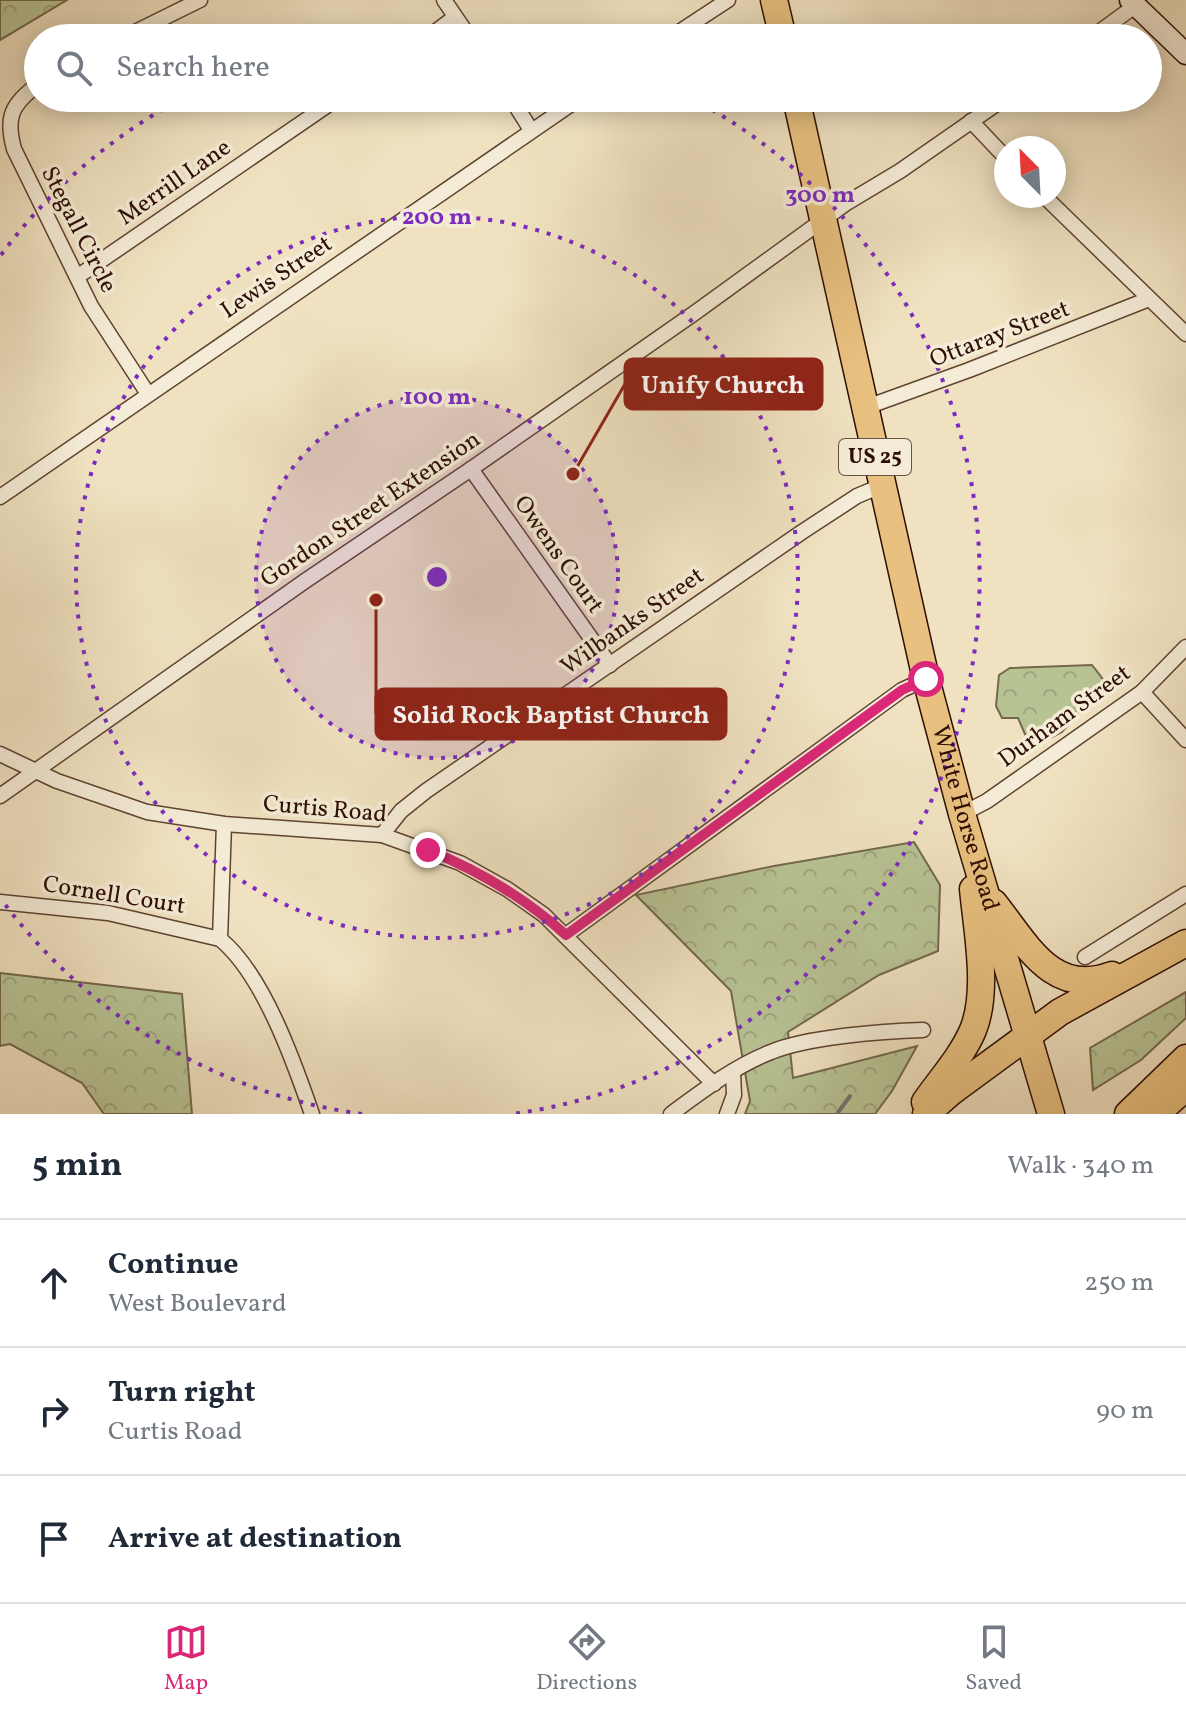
<!DOCTYPE html>
<meta charset="utf-8">
<style>
:root{--surface:#fff;--page:#f2f2f3;--text:#1f2937;--muted:#747a83;--line:#e0e1e3;--accent:#db2777}
body{margin:0;font-family:Vollkorn,serif;background:var(--page);color:var(--text)}
.compass{position:absolute;left:994px;top:136px;width:72px;height:72px;border-radius:50%;background:var(--surface);box-shadow:0 4px 20px #0003;rotate:336deg}
.stop{position:absolute;width:24px;height:24px;margin:-18px;border:6px solid #db2777;border-radius:50%;background:#fff}
.stop.end{background:#db2777;border-color:#fff;box-shadow:0 2px 8px #0008}
.list{margin:0;padding:0;list-style:none}
h2{display:flex;justify-content:space-between;align-items:center;height:104px;margin:0;padding:0 32px;font-size:34px}
h2 small{font-size:26px;font-weight:400;color:var(--muted)}
.list li{display:grid;grid-template-columns:52px 1fr auto;gap:24px;align-items:center;box-sizing:border-box;height:128px;padding:0 32px;border-top:2px solid var(--line)}
.list b{display:block;font-size:30px;white-space:nowrap}
.list p{margin:0;font-size:26px;white-space:nowrap;color:var(--muted)}
.list em{font-size:26px;font-style:normal;color:var(--muted)}
.icon{flex:none;width:44px;height:44px;fill:none;stroke:currentColor;stroke-width:2;stroke-linecap:round;stroke-linejoin:round}
.map{position:relative;flex:none;width:1186px;height:1114px;overflow:hidden}
.search{position:absolute;background:var(--surface);box-shadow:0 4px 20px #0003;left:24px;right:24px;top:24px;height:88px;display:flex;align-items:center;gap:20px;box-sizing:border-box;padding:0 28px;border-radius:44px;color:var(--muted);font-size:30px}
.sheet{height:488px;background:var(--surface)}
nav{display:flex;justify-content:space-around;align-items:center;box-sizing:border-box;height:112px;border-top:2px solid var(--line);background:var(--surface);font-size:22px;color:var(--muted)}
nav a{display:grid;justify-items:center;gap:4px}
nav .on{color:var(--accent)}
.map>svg:first-child{display:block}
</style>
<div class="map">
<svg width="1186" height="1114" viewBox="0 0 1186 1114">
<defs>
<pattern id="forest-crowns" width="20" height="18" patternUnits="userSpaceOnUse" patternTransform="scale(2)"><rect width="20" height="18" fill="#b8c394"/><path d="M2 6a3 3 0 1 1 6 0M12 15a3 3 0 1 1 6 0" fill="none" stroke="#9ea67e"/></pattern>
</defs>
<rect width="100%" height="100%" fill="#f0e2c1"/>
<filter id="stains"><feTurbulence type="fractalNoise" baseFrequency=".0025" numOctaves="4"/><feColorMatrix values="0 0 0 0 .2 0 0 0 0 .09 0 0 0 0 .02 0 0 0 .5 -.17"/></filter>
<radialGradient id="worn" r=".72"><stop offset=".6" stop-color="#630" stop-opacity="0"/><stop offset="1" stop-color="#630" stop-opacity=".3"/></radialGradient>
<g fill="url(#forest-crowns)" stroke="#74684c" stroke-width="2">
<polygon points="0,0 67,0 0,40"/>
<polygon points="1092,665 1106,683 1062,732 1031,748 1018,718 1002,718 996,706 999,675 1010,668"/>
<polygon points="914,842 940,885 938,951 879,975 788,1032 793,1078 917,1046 892,1091 875,1114 745,1114 750,1101 731,991 636,895 774,866"/>
<polygon points="0,973 182,994 192,1114 104,1114 82,1083 10,1044 0,1046"/>
<polygon points="1186,992 1186,1018 1141,1060 1093,1090 1090,1048"/>
</g>
<g fill="none" stroke-linecap="round" stroke-linejoin="round">
<polyline stroke="#707770" stroke-width="4" points="837,1114 850,1096"/>
<g stroke="#5f4332" stroke-width="17">
<g id="street">
<polyline points="444,0 470,38"/>
<polyline points="123,38 200,0"/>
<polyline points="427,38 455,17"/>
<polyline points="670,38 728,0"/>
<polyline points="1091,38 1135,6"/>
<path d="M38 84C12 105 5 116 14 149L91 306 148 394"/>
<polyline points="511,98 531,130"/>
<polyline points="971,121 1006,158"/>
<polyline points="1044,196 1186,334"/>
<polyline points="77,277 338,98"/>
<polyline points="864,408 969,370 1149,299"/>
<polyline points="471,469 610,665"/>
<polyline points="0,497 580,98"/>
<polyline points="1142,692 1186,740"/>
<polyline points="0,754 57,781 147,812 224,824 382,835 460,863 507,889 544,915 714,1084"/>
<polyline points="0,796 305,581 471,469 696,312 845,204 900,171 1005,98"/>
<polyline points="962,814 987,801 1142,692 1186,647"/>
<path d="M224 824 220 939C263 974 294 1062 312 1114"/>
<polyline points="382,835 401,811 426,791 802,532 857,496 881,486"/>
<polyline points="0,902 108,913 220,939"/>
<polyline points="566,935 902,690 926,679"/>
<polyline points="1085,957 1186,894"/>
<path d="M671 1114C702 1091 735 1066 771 1052 807 1037 883 1031 923 1030"/>
<polyline points="727,1114 734,1095 733,1072"/>
</g>
</g>
<g stroke="#2f0e03" stroke-width="23">
<polyline id="secondary" points="1130,0 1186,54"/>
</g>
<g stroke="#2f0e03" stroke-width="29">
<g id="highway">
<polyline points="774,0 783,38"/>
<path id="s1" d="M796 98 926 679 962 814 1051 1114"/>
<path d="M994 903C1026 943 1052 998 1112 975"/>
<path d="M925 1102C941 1079 962 1056 973 1030 989 991 977 931 973 889"/>
<polyline points="926,1114 951,1092 1060,1012 1186,943"/>
<polyline points="1128,1114 1186,1058"/>
<polyline points="1156,1114 1186,1087"/>
</g>
</g>
<use href="#street" stroke="#f5ecd7" stroke-width="14"/>
<use href="#secondary" stroke="#f5ecd7" stroke-width="20"/>
<use href="#highway" stroke="#e8c180" stroke-width="26"/>
</g>
<g fill="none" stroke-linecap="round" stroke-linejoin="round">
<path stroke="#db2777" stroke-width="10" d="M428 850C480 871 525 898 566 935L902 690 926 679"/>
</g>
<circle cx="437" cy="577" r="181" fill="#7b2cbf" fill-opacity=".12"/>
<g fill="none" stroke="#7b2cbf" stroke-width="4" stroke-dasharray="4 8">
<circle cx="437" cy="577" r="181"/>
<circle cx="437" cy="577" r="361"/>
<path d="M362 1114A542 542 0 0 1 1 899M1 255A542 542 0 0 1 183 98M380 38A542 542 0 0 1 494 38M691 98A542 542 0 0 1 512 1114"/>
</g>
<g text-anchor="middle" dominant-baseline="central" stroke-width="7" stroke-linejoin="round" paint-order="stroke">
<rect fill="#f5ecd7" stroke="#6a5143" stroke-width="2" x="839" y="439" width="72" height="36" rx="6"/>
<g font-size="22" font-weight="bold" fill="#2f0e03">
<text x="875" y="457">US 25</text>
</g>
<g font-size="24" fill="#2f0e03" stroke="#f5ecd7">
<text transform="translate(175 183) rotate(-35)">Merrill Lane</text>
<text transform="translate(78 230) rotate(63)">Stegall Circle</text>
<text transform="translate(277 278) rotate(-34)">Lewis Street</text>
<text transform="translate(1000 335) rotate(-21)">Ottaray Street</text>
<text transform="translate(371 510) rotate(-34)">Gordon Street Extension</text>
<text transform="translate(558 555) rotate(55)">Owens Court</text>
<text transform="translate(633 622) rotate(-35)">Wilbanks Street</text>
<text transform="translate(1065 717) rotate(-36)">Durham Street</text>
<text transform="translate(325 810) rotate(5)">Curtis Road</text>
<text stroke="none"><textPath href="#s1" startOffset="740">White Horse Road</textPath></text>
<text transform="translate(114 896) rotate(9)">Cornell Court</text>
</g>
</g>
<circle cx="437" cy="577" r="12" fill="#7b2cbf" stroke="#f5ecd7" stroke-width="4"/>
<g font-size="24" text-anchor="middle" font-weight="bold" fill="#7b2cbf" stroke="#f5ecd7" stroke-width="7" stroke-linejoin="round" paint-order="stroke">
<text x="820" y="202">300 m</text>
<text x="437" y="224">200 m</text>
<text x="437" y="404">100 m</text>
</g>
<path fill="none" stroke="#8f2418" stroke-width="3" d="M573 474L625 384M376 600L376 714"/>
<g fill="#8f2418" stroke="#f5ecd7" stroke-width="3">
<circle cx="573" cy="474" r="8"/>
<circle cx="376" cy="600" r="8"/>
</g>
<g fill="#8f2418" stroke="#8f2418" stroke-width="3">
<rect x="625" y="359" width="197" height="50" rx="8"/>
<rect x="376" y="689" width="350" height="50" rx="8"/>
</g>
<g font-size="26" text-anchor="middle" font-weight="bold" fill="#fff">
<text x="723" y="393">Unify Church</text>
<text x="551" y="723">Solid Rock Baptist Church</text>
</g>
<rect width="100%" height="100%" filter="url(#stains)"/>
<rect width="100%" height="100%" fill="url(#worn)"/>
</svg>
<svg class="compass" viewBox="-18 -18 36 36"><path d="M0-13l5 13h-10z" fill="#e53935"/><path d="M0 13l5-13h-10z" fill="#747a83"/></svg>
<div class="stop" style="left:926px;top:679px"></div>
<div class="stop end" style="left:428px;top:850px"></div>
<div class="search"><svg class="icon" aria-label="search" viewBox="0 0 24 24"><circle cx="10" cy="10" r="6"/><path d="M15 15l6 6"/></svg>Search here</div>
</div>
<section class="sheet">
<h2>5 min<small>Walk · 340 m</small></h2>
<ul class="list">
<li><svg class="icon" aria-label="ahead" viewBox="0 0 24 24"><path d="M12 20V5M6 11l6-6 6 6"/></svg><div><b>Continue</b><p>West Boulevard</p></div><em>250 m</em></li>
<li><svg class="icon" aria-label="right" viewBox="0 0 24 24"><path d="M7 20v-9h11M14 6l5 5-5 5"/></svg><div><b>Turn right</b><p>Curtis Road</p></div><em>90 m</em></li>
<li><svg class="icon" aria-label="arrive" viewBox="0 0 24 24"><path d="M6 21V4h12l-3 4 3 4H6"/></svg><div><b>Arrive at destination</b></div></li>
</ul>
</section>
<nav>
<a class="on"><svg class="icon" aria-label="map" viewBox="0 0 24 24"><path d="M3 6l6-2 6 2 6-2v14l-6 2-6-2-6 2zM9 4v14M15 6v14"/></svg>Map</a>
<a><svg class="icon" aria-label="directions" viewBox="0 0 24 24"><path d="M12 3l9 9-9 9-9-9zM9 14v-3h6M13 9l2 2-2 2"/></svg>Directions</a>
<a><svg class="icon" aria-label="saved" viewBox="0 0 24 24"><path d="M7 4h10v16l-5-4-5 4z"/></svg>Saved</a>
</nav>
